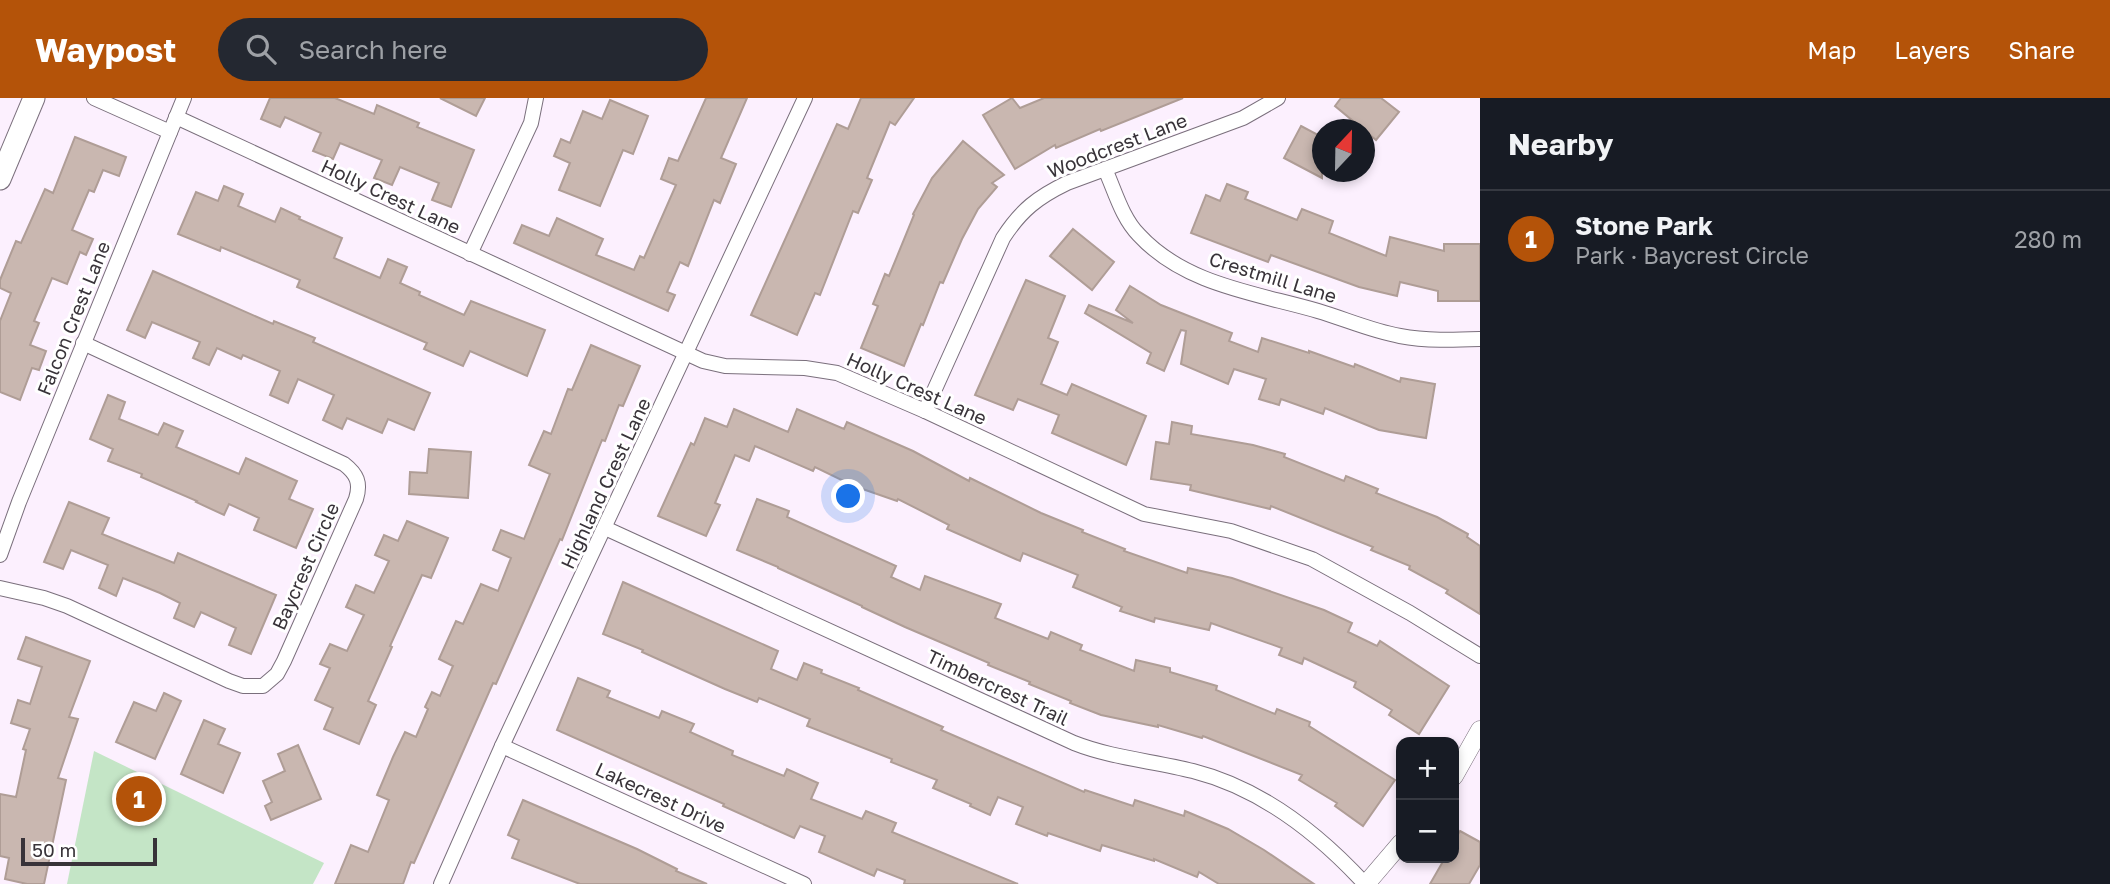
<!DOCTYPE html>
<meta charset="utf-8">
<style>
:root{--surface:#171b24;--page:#242831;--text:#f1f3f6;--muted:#9ea1a6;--line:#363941;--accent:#b45309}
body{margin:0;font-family:"Golos Text",sans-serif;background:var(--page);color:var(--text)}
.controls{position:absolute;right:21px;bottom:21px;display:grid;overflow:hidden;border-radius:14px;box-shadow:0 4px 10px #0003}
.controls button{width:63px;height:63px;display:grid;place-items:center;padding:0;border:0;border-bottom:2px solid var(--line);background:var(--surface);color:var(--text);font:35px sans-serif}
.compass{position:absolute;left:1312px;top:21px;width:63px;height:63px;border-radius:50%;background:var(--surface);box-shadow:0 4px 10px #0003;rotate:22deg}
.scale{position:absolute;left:21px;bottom:18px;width:136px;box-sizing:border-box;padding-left:7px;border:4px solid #383339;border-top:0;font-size:19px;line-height:24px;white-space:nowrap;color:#383339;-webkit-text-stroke:5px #fff;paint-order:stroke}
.you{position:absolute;left:849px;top:399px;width:24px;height:24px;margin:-18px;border:5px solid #fff;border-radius:50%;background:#1a73e8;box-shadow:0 0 0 10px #1a73e833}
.badge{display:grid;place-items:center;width:46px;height:46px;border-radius:50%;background:var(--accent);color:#fff;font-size:23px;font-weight:700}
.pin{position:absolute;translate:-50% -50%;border:4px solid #fff;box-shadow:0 2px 7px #0006}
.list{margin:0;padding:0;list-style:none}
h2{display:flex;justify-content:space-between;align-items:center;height:91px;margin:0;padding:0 28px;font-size:30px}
h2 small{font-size:23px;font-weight:400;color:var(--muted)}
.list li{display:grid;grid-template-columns:46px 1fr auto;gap:21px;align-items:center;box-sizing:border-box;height:98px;padding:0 28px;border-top:2px solid var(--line)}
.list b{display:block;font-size:26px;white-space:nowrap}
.list p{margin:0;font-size:23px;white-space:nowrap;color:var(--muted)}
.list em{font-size:23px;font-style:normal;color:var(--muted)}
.icon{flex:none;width:38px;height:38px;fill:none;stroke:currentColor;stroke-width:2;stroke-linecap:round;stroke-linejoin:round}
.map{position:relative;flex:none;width:1480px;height:786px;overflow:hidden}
header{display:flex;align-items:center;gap:42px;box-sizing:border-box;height:98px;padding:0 35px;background:var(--accent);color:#fff}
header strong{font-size:33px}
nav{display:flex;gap:38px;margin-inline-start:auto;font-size:24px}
.search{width:490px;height:63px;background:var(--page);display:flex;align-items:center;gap:18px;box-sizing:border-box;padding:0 24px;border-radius:38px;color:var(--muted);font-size:26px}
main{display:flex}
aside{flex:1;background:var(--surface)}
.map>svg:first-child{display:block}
</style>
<header>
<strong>Waypost</strong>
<div class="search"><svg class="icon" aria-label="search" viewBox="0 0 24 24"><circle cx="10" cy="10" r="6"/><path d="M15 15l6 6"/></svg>Search here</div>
<nav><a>Map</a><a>Layers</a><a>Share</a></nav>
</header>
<main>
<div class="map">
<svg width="1480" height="786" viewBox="0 0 1480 786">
<rect width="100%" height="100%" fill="#fcf0fe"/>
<polygon fill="#c4e5c6" points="94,653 324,765 313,786 67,786"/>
<g fill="#c9b7b0" stroke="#af9d96" stroke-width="2">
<polygon points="270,0 335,0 374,16 377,7 419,25 417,29 474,52 451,109 432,102 439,85 400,69 392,87 374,80 382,62 340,45 333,61 313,53 321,35 285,19 280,29 261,21"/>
<polygon points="440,0 485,0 476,18"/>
<polygon points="706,0 747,0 721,60 736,66 720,105 714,102 688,168 680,164 667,194 675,197 668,213 514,145 522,127 549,138 557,120 603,141 596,157 634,172 640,158 644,160 676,87 661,81 669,60 678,63"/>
<polygon points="861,0 914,0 895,27 890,24 867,80 872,82 858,115 853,113 820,197 815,195 797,237 751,217 837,26 848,31"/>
<polygon points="1012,0 1020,10 1044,0 1183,0 1101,33 1100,31 1056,50 1055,47 1015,71 983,17"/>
<polygon points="1341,0 1381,0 1399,14 1376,42 1335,8"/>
<polygon points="610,2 648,18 633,56 623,52 600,108 559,92 570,65 554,58 561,41 570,45 583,13 602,21"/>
<polygon points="1301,28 1322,39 1322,80 1284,60"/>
<polygon points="75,39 126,59 119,78 103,72 94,94 89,92 72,132 93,141 86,157 80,154 67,186 52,180 34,223 39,225 30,247 46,253 39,272 32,270 20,302 0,294 0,223 11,195 0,190 0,182 16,143 21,145 45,91 53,95"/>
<polygon points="963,43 1004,77 992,85 997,89 978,111 962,141 943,185 940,184 923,227 921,226 904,268 861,250 878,208 873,206 885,176 889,178 914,117 913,116 932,80"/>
<polygon points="1227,86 1248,94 1245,101 1297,122 1302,111 1333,123 1329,135 1386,158 1390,139 1444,153 1444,146 1480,146 1480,203 1438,203 1438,193 1400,184 1397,198 1359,189 1271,157 1268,164 1191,135 1206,97 1220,103"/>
<polygon points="224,88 243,96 238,108 275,124 281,110 300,119 299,121 342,140 334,160 380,180 388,161 407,169 400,185 420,194 419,197 464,217 471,203 545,232 527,278 470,253 463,268 424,251 427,245 297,189 300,182 221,149 220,153 178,136 196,94 218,103"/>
<polygon points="1073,131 1114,164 1092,192 1050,158"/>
<polygon points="153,173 273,226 274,223 315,240 313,244 430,295 414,332 388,321 382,335 347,320 342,331 323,322 334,297 298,281 288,305 270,297 280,273 243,257 241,261 217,250 209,267 193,260 200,244 152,224 145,240 127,232"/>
<polygon points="1026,182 1065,198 1048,240 1058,244 1041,286 1067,297 1072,286 1146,318 1126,367 1052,335 1059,317 1018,301 1013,312 975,297"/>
<polygon points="1130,188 1161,207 1232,235 1229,243 1258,254 1262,240 1309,255 1309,253 1354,269 1355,266 1400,284 1401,280 1435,286 1426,340 1379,332 1325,310 1323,316 1281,301 1279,307 1259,301 1266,281 1234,271 1228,286 1181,266 1186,233 1181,232 1164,273 1147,265 1151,255 1085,215 1089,207 1133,225 1116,212"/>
<polygon points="591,247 640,268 623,308 619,307 605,343 602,342 562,442 560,441 496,586 493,585 414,765 411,764 403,786 335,786 351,747 368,754 389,702 377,697 393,659 405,634 416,639 428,611 425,609 432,594 440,598 453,568 439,561 456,523 463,526 481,486 498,493 511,460 493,452 501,432 524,441 550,376 529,367 544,333 551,336 568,291 572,292"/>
<polygon points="108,297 125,304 119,321 158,337 164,325 183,333 176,349 239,376 246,360 297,383 289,401 313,411 296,450 254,432 259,420 229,406 224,417 196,404 197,403 141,379 142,376 108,363 113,351 90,341"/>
<polygon points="734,311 788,334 797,311 844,331 847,324 913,353 969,383 970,380 1041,415 1083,432 1082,434 1125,451 1124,453 1187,475 1188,470 1232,480 1324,512 1352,525 1348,534 1377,548 1380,543 1449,588 1419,636 1389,617 1392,612 1354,589 1356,584 1304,560 1302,566 1279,557 1282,550 1211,525 1209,532 1155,520 1154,524 1120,513 1122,509 1073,489 1078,477 1023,455 1020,463 947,431 949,427 898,401 897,403 854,388 815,369 813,373 755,348 749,363 735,357 715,405 720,407 706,438 658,418 691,345 694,347 705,320 727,329"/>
<polygon points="1172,324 1192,328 1191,336 1253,347 1285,356 1284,359 1344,383 1346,378 1378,391 1376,395 1437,419 1468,436 1467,439 1480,448 1480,516 1446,495 1448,492 1409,471 1410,468 1371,452 1373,449 1271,408 1270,411 1190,392 1191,387 1151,381 1156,344 1169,346"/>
<polygon points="429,351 471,354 468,400 409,396 410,374 427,375"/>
<polygon points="757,401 789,413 787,419 896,468 891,479 920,492 925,478 1001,506 995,520 1048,541 1051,534 1082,547 1080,552 1134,573 1136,562 1170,570 1170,574 1217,588 1216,592 1275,616 1277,611 1310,624 1309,628 1395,682 1363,728 1335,708 1337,705 1299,682 1302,677 1203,638 1202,640 1158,627 1158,629 1101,617 1070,605 1071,603 1029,586 1030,584 988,567 989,565 905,529 862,509 862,508 778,470 778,469 737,452"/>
<polygon points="69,404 109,420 102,436 174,465 178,455 276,497 251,556 229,547 236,530 201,514 194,529 174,520 180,505 160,495 123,480 116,498 99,490 108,467 71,452 63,471 44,464"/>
<polygon points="407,423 448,440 431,480 422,477 390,548 392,549 368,603 376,607 359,646 324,631 333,610 315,602 330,570 320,566 330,546 347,553 364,517 346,509 356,487 374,495 389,463 375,457 384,437 398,443"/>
<polygon points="623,484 778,553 771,571 797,582 804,565 822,572 821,575 859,590 858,592 943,629 941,632 1084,694 1085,692 1133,708 1135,702 1184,718 1185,713 1228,731 1264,752 1314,786 1219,786 1199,774 1197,779 1154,761 1154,763 1102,747 1100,753 1048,735 1047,738 1016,726 1023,709 998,699 990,717 970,708 971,706 933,690 937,682 891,664 892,661 807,628 810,621 759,600 757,604 725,591 642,554 643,552 603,536"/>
<polygon points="26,539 90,563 69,619 78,621 58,680 66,682 44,786 27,786 5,781 9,760 0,758 0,696 16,699 26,652 23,651 30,631 11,625 18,602 30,606 42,569 18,561"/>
<polygon points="578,580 610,593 607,599 659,620 662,613 694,626 690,634 733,653 732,657 784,678 787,671 818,685 811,701 862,721 866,713 896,725 892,734 1018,786 904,786 905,782 877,771 874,778 819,754 825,738 800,728 794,740 723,708 724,706 557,632"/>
<polygon points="164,595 181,603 155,661 116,644 134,604 156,613"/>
<polygon points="204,622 225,631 218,646 240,655 223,695 181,676"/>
<polygon points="298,647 321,701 271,722 265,708 272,704 263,683 285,673 278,656"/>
<polygon points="523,702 637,751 677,771 676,773 707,786 580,786 512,760 519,742 508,737"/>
<polygon points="1460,733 1480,744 1480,767 1469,786 1430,786 1445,760 1454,760 1454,743"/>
</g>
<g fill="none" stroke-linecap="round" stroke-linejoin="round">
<g stroke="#7a6f7c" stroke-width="16">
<g id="minor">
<polyline points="94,0 170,34"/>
<polyline points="176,19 703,263 725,268 805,270 837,275 925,313 1144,416 1231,433 1312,461 1410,515 1480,558"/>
<path d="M1105 71C1115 93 1122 120 1139 137 1185 187 1256 195 1318 213 1345 221 1372 233 1400 238 1426 243 1454 242 1480 241"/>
<polyline points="470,156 531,25 536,0"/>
<path d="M925 313 1003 140C1021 112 1038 99 1067 85L1243 20 1278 0"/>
<path d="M605 430 1074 645C1112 660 1154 663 1193 673 1260 690 1319 736 1365 786"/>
<polyline points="0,457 19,404 184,0"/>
<path d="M0 490 44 500 67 508 229 583 243 588H263L277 576 284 563 356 401C361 385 357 376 344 366L83 245"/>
<polyline points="502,648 804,786"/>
<polyline points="441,786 502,648 805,0"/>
</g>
</g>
<g stroke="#7a6f7c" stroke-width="19">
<g id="tertiary">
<polyline points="1454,678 1480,632"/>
<polyline points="1366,786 1401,745"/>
</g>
</g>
<g stroke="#7a6f7c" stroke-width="23">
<polyline id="secondary" points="0,81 34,0"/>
</g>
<use href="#minor" stroke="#fff" stroke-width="14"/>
<use href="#tertiary" stroke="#fff" stroke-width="18"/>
<use href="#secondary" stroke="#fff" stroke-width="21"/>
</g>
<g text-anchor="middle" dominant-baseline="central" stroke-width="6" stroke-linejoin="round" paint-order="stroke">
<g font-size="19" fill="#383339" stroke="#fff">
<text transform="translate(1117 47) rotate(-21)">Woodcrest Lane</text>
<text transform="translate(391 98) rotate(25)">Holly Crest Lane</text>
<text transform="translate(1273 179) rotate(17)">Crestmill Lane</text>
<text transform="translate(73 220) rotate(-68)">Falcon Crest Lane</text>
<text transform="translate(917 290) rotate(24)">Holly Crest Lane</text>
<text transform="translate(605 385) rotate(-65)">Highland Crest Lane</text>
<text transform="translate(305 468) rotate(-66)">Baycrest Circle</text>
<text transform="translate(998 589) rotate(25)">Timbercrest Trail</text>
<text transform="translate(661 699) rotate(25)">Lakecrest Drive</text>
</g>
</g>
</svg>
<div class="controls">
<button>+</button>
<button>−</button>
</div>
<svg class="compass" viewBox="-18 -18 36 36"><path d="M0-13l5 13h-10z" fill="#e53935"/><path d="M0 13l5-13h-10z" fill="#9ea1a6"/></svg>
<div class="scale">50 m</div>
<div class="you"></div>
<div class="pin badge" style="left:139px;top:701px">1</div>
</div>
<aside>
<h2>Nearby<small></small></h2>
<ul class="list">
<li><span class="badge">1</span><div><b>Stone Park</b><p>Park · Baycrest Circle</p></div><em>280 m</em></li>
</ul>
</aside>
</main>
